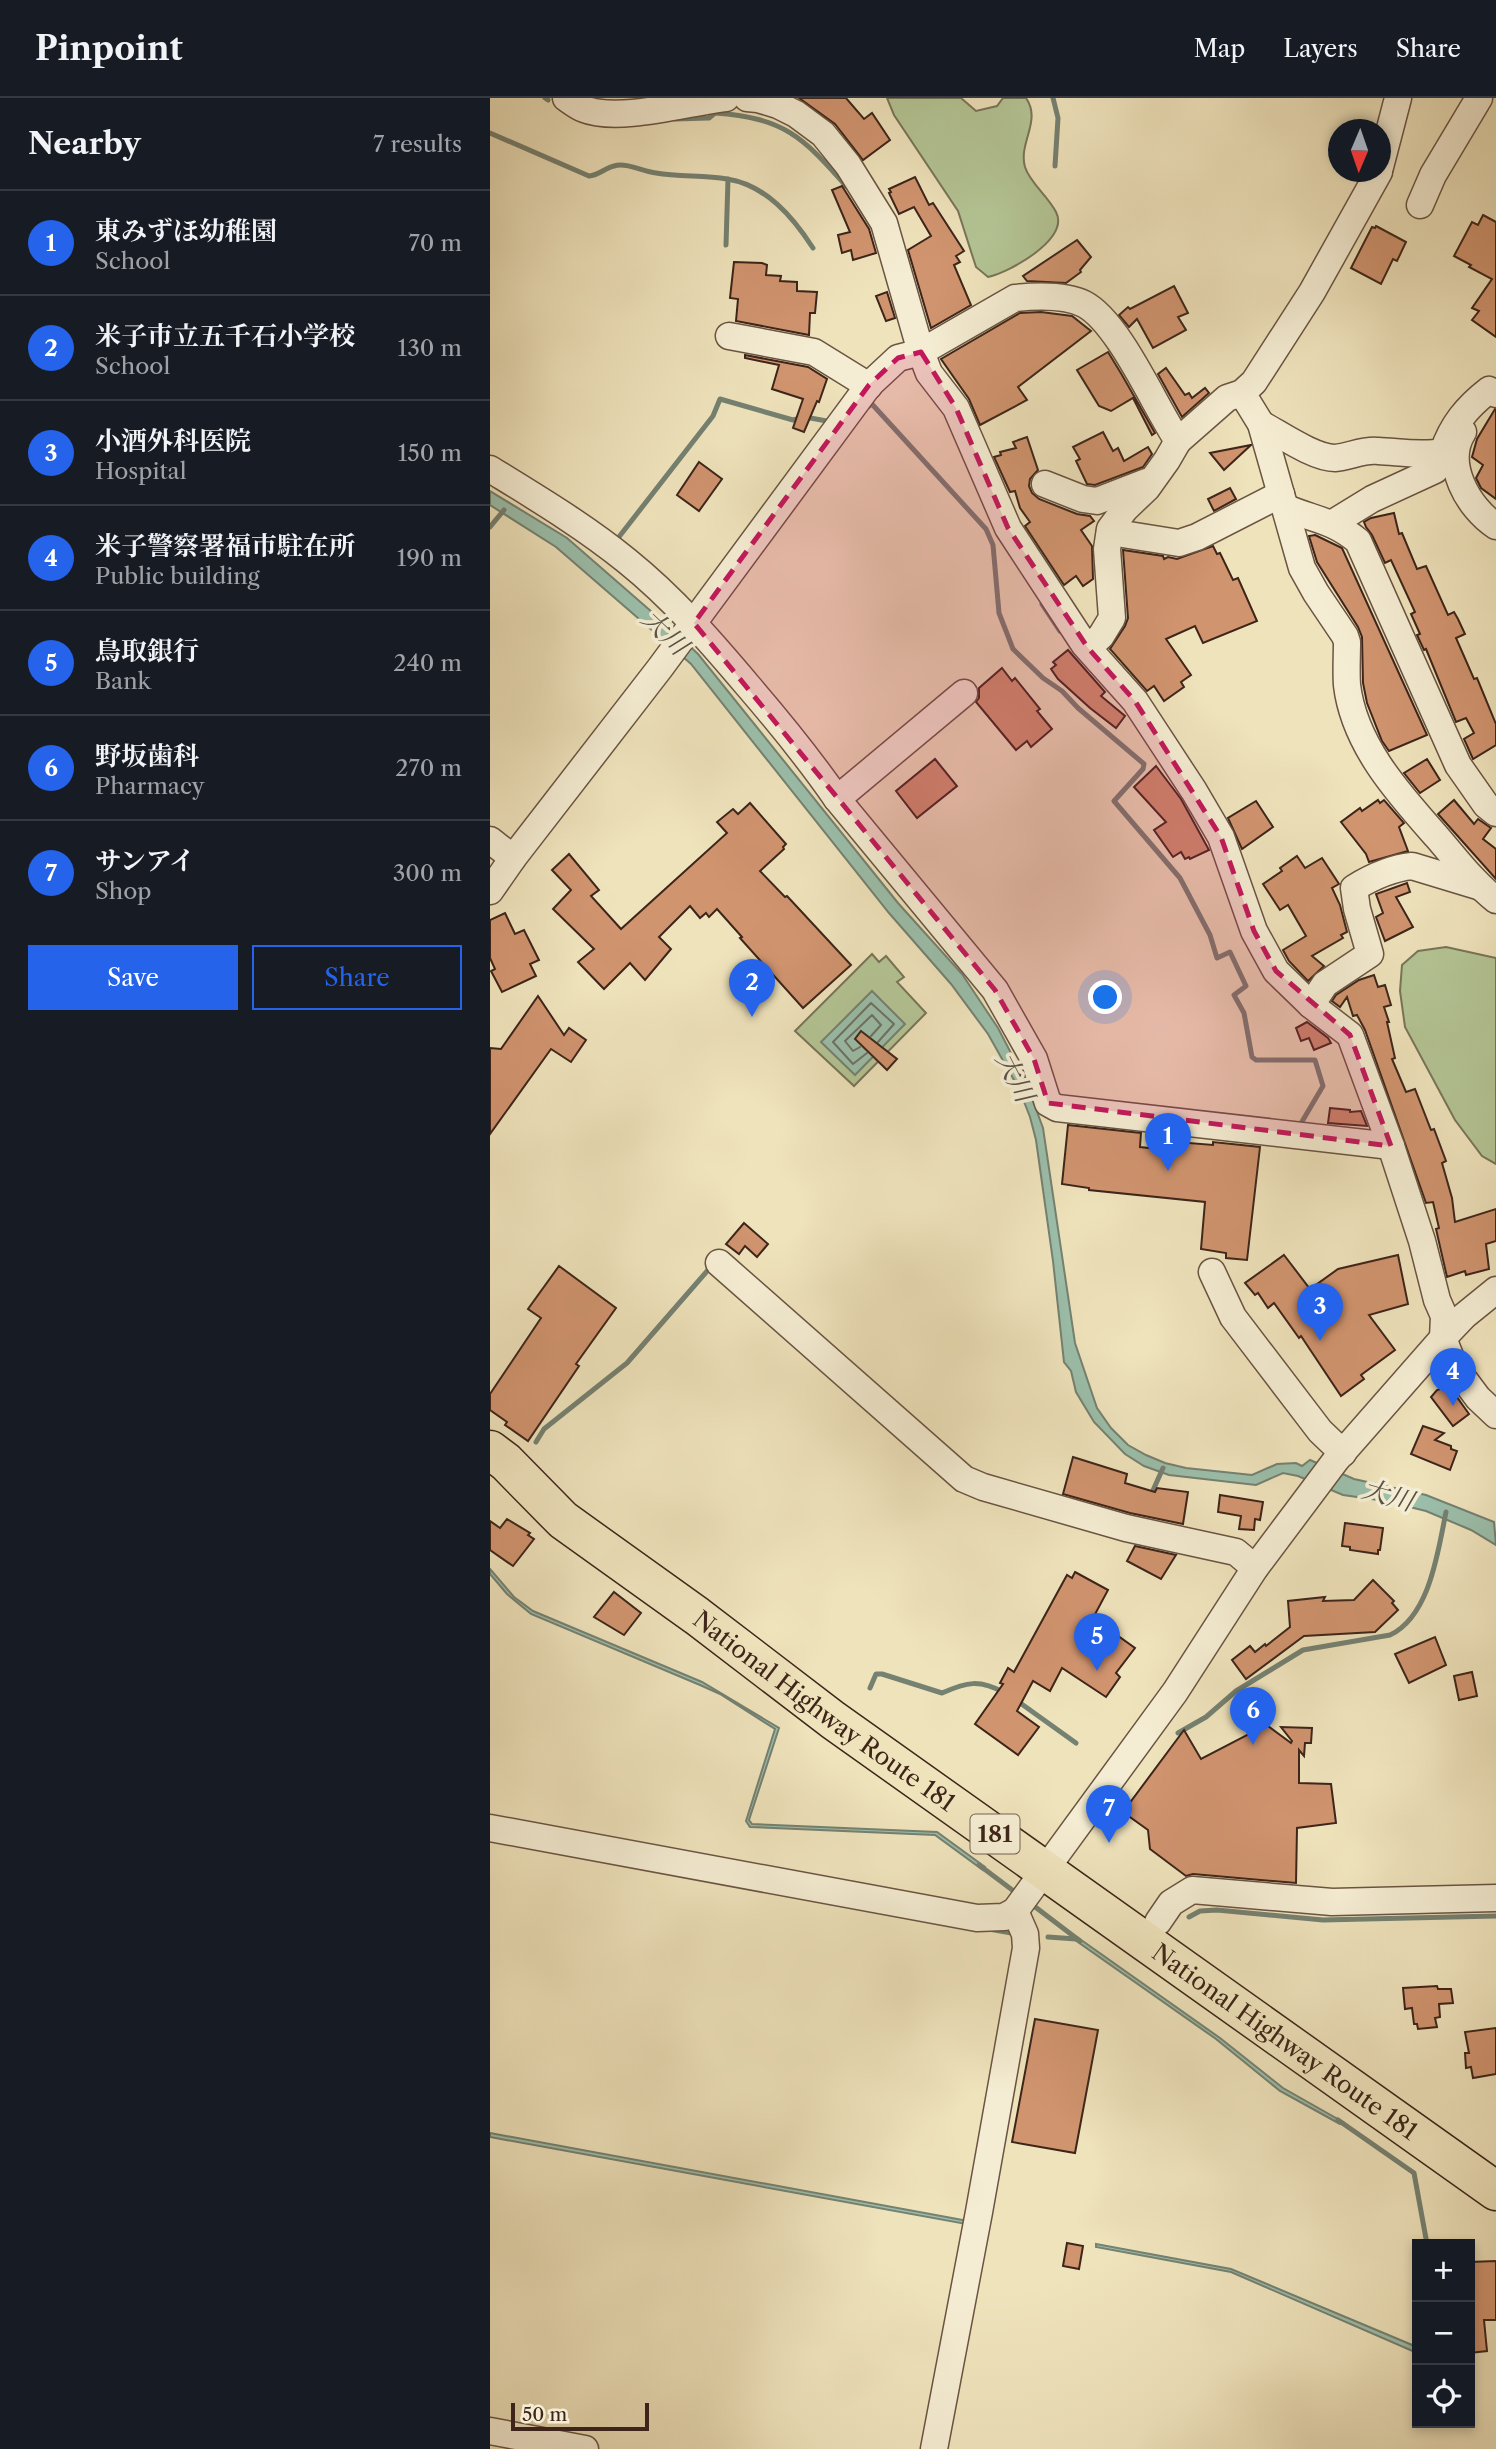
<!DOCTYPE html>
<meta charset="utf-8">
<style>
:root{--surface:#171b24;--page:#242831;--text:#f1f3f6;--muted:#9ea1a6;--line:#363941;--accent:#2563eb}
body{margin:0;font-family:"Libre Caslon Text","Noto Serif JP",serif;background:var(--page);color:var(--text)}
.controls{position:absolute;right:21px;bottom:21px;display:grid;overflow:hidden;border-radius:0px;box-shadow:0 4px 10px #0003}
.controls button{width:63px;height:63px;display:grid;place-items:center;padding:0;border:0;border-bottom:2px solid var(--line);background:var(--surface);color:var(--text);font:35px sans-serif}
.compass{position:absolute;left:838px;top:21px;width:63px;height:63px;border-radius:50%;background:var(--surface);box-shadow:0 4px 10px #0003;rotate:182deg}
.scale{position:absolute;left:21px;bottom:18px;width:138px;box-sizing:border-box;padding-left:7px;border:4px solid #3d251a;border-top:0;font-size:19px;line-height:24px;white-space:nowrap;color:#3d251a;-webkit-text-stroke:5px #f5edd3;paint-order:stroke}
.you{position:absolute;left:616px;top:900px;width:24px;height:24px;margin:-18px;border:5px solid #fff;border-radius:50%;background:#1a73e8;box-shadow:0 0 0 10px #1a73e833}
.badge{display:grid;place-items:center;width:46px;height:46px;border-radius:50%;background:var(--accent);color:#fff;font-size:23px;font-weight:700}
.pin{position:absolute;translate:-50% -58px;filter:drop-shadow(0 2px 4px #0008)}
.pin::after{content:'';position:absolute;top:37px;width:24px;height:21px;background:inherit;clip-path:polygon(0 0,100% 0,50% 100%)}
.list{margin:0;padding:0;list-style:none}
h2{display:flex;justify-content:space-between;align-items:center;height:91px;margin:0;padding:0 28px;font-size:30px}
h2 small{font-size:23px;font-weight:400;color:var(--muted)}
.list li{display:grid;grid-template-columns:46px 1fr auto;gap:21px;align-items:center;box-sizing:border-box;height:105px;padding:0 28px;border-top:2px solid var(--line)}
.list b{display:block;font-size:26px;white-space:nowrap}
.list p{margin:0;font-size:23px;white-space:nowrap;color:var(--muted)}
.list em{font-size:23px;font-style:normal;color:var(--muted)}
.actions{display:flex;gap:14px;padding:21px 28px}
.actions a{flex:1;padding:16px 0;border:2px solid var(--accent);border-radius:0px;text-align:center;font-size:24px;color:var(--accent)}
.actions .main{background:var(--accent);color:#fff}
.icon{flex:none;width:38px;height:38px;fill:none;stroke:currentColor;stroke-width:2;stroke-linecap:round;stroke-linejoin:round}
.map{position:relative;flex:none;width:1006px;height:2351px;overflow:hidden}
header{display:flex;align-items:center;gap:42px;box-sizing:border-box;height:98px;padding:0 35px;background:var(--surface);border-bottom:2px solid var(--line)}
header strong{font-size:33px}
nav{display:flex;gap:38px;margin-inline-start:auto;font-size:24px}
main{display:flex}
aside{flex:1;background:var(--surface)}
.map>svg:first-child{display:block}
</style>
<header>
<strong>Pinpoint</strong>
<nav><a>Map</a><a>Layers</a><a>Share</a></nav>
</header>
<main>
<aside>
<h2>Nearby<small>7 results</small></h2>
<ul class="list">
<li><span class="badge">1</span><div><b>東みずほ幼稚園</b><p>School</p></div><em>70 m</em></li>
<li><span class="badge">2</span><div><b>米子市立五千石小学校</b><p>School</p></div><em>130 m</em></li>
<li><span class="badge">3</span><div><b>小酒外科医院</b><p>Hospital</p></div><em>150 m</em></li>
<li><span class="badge">4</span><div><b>米子警察署福市駐在所</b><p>Public building</p></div><em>190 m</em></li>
<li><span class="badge">5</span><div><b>鳥取銀行</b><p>Bank</p></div><em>240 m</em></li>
<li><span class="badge">6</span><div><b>野坂歯科</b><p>Pharmacy</p></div><em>270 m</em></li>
<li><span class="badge">7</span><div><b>サンアイ</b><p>Shop</p></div><em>300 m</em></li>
</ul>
<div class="actions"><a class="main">Save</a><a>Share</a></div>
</aside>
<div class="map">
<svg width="1006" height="2351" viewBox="0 0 1006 2351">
<rect width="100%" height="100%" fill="#efe3bc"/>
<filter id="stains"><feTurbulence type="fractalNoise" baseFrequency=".00286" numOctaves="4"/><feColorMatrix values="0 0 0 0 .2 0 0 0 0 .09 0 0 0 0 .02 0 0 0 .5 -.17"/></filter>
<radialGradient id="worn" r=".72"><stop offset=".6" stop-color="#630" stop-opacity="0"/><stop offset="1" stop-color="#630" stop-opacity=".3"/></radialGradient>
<g fill="#b4c595" stroke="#787558" stroke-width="2">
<path d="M397 0H471L486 13 507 8 513 0H536C552 23 528 45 535 69 540 85 558 98 566 114 580 141 520 174 498 179L486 169 468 113 404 17Z"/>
<polygon points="956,849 1006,860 1006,1066 992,1058 965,1022 915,929 910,893 912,867 928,853"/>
<polygon points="382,856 389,864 396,858 414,879 407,884 436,915 364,988 305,933"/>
</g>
<g fill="#9bbfab" stroke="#758171" stroke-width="2">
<polygon points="0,393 77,440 178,528 208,556 408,805 472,876 508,930 536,984 553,1030 585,1245 607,1310 621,1330 638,1347 656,1357 675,1365 696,1370 762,1377 787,1366 806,1365 812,1368 820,1362 864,1381 936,1397 1004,1424 1006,1447 981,1432 936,1413 895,1403 853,1397 808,1378 793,1375 766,1387 679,1377 654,1368 635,1356 604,1324 586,1294 581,1273 574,1264 563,1163 546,1042 540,1019 529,991 498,936 461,886 399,815 201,566 66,449 0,407"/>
<polygon points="382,893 415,926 365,977 331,944"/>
<polygon points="0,1471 24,1499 43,1513 212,1584 289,1630 259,1722 262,1726 447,1734 495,1769 493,1772 445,1737 260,1729 256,1723 285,1631 230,1596 210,1587 41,1516 17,1496 0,1476"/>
<polygon points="587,1839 730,1940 793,1990 853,2024 850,2026 790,1993 726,1941 585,1842"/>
<polygon points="0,2035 478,2123 476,2126 0,2039"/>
<polygon points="606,2146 741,2171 927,2249 927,2255 741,2174 606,2149"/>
</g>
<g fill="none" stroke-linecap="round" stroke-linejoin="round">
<g stroke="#6c7262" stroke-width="2">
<polyline points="370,949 363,953 355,943 382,917 391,927 381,938"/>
<polyline points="377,955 363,966 343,944 381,905 404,926 388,944"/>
</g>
<g stroke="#758171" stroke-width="5">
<polyline points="55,0 58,2"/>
<polyline points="563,0 568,20 565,68"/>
<path d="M185 21 219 20 225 15C294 20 312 38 356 88"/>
<path d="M0 35 99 78C109 77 115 70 124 68 137 64 153 74 166 75 190 79 214 77 237 81 276 87 303 119 323 150"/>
<polyline points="236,147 238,81"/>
<polyline points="379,308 381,305 496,431 503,447 509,515 523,551 553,580 572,593 588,610 654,666 653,671 624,703 690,780 720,837 727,860 740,854 756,888 744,897 754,915 762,959 766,962 825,962 833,988 810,1027 806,1027"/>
<polyline points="0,429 14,412"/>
<polyline points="125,444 223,318 230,301 303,322 315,319 342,324"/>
<polyline points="552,506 570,533"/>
<polyline points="46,1344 54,1331 137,1265 218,1172 224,1173"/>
<polyline points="660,1399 673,1370"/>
<path d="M380 1590 386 1576H392L452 1595C477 1584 489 1581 515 1595"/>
<polyline points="526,1602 586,1645"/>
<path d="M688 1635 716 1619 746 1593 813 1552 900 1537C940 1518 948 1453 956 1414"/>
<polyline points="489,1767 529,1797"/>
<polyline points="540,1805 590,1843"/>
<polyline points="699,1819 710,1813 727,1812 833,1822 1006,1818"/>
<polyline points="499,1831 527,1836"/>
<polyline points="558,1839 586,1841"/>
<polyline points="848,2022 924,2075 937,2146"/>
</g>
</g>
<g fill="#d0946f" stroke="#3d251a" stroke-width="2">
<polygon points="309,0 356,0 374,21 382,15 400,42 373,62 345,26"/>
<polygon points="425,79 439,107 443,105 474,153 466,158 470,164 464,167 481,207 441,230 418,152 441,138 424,109 409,116 399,95 401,94 399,91"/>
<polygon points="352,88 379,131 386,155 363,162 361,152 352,155 348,137 360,134 342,92"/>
<polygon points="993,117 1006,124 1006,239 982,222 989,213 982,210 1002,181 979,169 981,167 964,158 982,124 988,127"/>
<polygon points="886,128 916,144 907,163 903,161 891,186 861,170 882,129 885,130"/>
<polygon points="587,142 601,159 590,172 591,174 576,185 537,183 533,178"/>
<polygon points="244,164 272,165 277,167 276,177 291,178 290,183 307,184 307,193 327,194 325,215 320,215 319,237 246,223 248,201 240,200"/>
<polygon points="684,188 698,215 688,219 696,232 663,250 647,221 639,229 629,217 638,209 640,211"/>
<polygon points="397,194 405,220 396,223 386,198"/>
<polygon points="551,214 582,218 601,233 528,289 537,302 490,327 479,301 451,261 530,215"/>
<polygon points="618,254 632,277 665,335 662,337 643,300 621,313 609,308 587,272"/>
<polygon points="255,257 318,269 337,281 329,304 327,303 314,334 303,330 313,301 282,291 289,267 255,260"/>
<polygon points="676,270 695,297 699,295 702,300 715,290 719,295 692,319 668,276"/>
<polygon points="1005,311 1006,312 1006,401 991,390 986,380 993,367 982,359 987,341"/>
<polygon points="613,334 623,353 628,350 634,363 658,349 662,356 653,369 605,387 597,386 586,363 590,361 583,349"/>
<polygon points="537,339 548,372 540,381 539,388 542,395 549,401 587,416 600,418 604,423 591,432 602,448 603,481 593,488 586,478 574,487 535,428 540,424 530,410 525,393 520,394 504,359 511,357 510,354 526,350 523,344"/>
<polygon points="761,347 734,372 720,355"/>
<polygon points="209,364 232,381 209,413 187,397"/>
<polygon points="740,390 746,401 724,413 718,401"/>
<polygon points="904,415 909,436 912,435 927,471 936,468 958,517 964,514 968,521 975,536 966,540 984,581 987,580 1006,626 1006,647 983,661 974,641 984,635 976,620 966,624 936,551 934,552 927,537 930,536 921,516 925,514 901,462 895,465 882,437 876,429 874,424 881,420"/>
<polygon points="825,437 852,450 937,637 899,653 892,643 877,605 873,585 872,539 868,529 827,464 819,438"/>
<polygon points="723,448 727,456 730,455 743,482 748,480 767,523 713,545 705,528 676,541 701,577 691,584 694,589 674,603 664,588 657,593 620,551 635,528 638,520 633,452 673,458 674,461 678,459 687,461"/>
<polygon points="578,552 615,594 611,598 635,618 626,630 600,610 568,581 561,571 566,567 563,564"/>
<polygon points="512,570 522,583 525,580 550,611 547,613 562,631 541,649 537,643 526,652 486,604 489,600 489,590"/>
<polygon points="445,661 467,688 427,720 406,693"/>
<polygon points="937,661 950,682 930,695 914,675"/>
<polygon points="666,668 691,701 719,752 700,761 699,759 695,761 691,754 683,759 664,732 676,724 644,689"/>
<polygon points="888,702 890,705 894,702 914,725 909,729 918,753 879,764 876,756 851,724 870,710 872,713"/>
<polygon points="964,702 984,726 988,721 1001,730 993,741 1006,751 1006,781 948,716"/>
<polygon points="766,703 783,729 752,751 738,720"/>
<polygon points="260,705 296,746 293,749 294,751 270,773 295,799 297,798 361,867 313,910 250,840 252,839 227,811 219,819 216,815 210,820 200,808 169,839 181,851 155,882 140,865 114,891 88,864 104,851 63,811 81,792 62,772 79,756 109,792 101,798 131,831 237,735 227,724 243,711 248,716"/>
<polygon points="807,758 815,770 832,760 849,786 842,790 850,807 857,834 851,837 853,840 822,858 834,868 818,883 799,863 793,852 816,838 798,807 790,812 773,786 792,773 790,770"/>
<polygon points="917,785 920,794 906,799 923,829 895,843 886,819 893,815 886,796"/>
<polygon points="15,815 25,836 34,832 49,862 40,866 46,878 12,894 1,873 5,871 0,860 0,822"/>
<polygon points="884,877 888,889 895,887 901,907 894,909 899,924 897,924 905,960 902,961 916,994 925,991 941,1032 944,1031 956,1063 952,1065 962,1100 965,1124 1006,1111 1006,1143 996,1146 999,1171 976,1177 975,1173 957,1179 946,1131 949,1130 943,1104 936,1105 875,932 867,917 863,918 857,899 850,909 842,903 846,897 869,882"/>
<polygon points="48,898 74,937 79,930 96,942 81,964 61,951 0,1036 0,950 11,951"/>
<polygon points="817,924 838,940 841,945 824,952 819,940 811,943 806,930"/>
<polygon points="371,933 407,961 397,972 365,941"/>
<polygon points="840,1010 860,1012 860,1014 871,1013 877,1028 838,1025"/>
<polygon points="578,1027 651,1035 650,1049 687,1053 687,1044 723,1047 723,1044 770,1049 757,1162 736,1160 736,1155 711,1151 715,1104 599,1092 599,1090 572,1086"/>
<polygon points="254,1125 278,1146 267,1159 255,1148 249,1156 236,1146"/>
<polygon points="794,1157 820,1191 848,1171 908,1157 918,1206 879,1217 905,1252 871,1277 874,1281 851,1298 811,1238 809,1240 784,1205 778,1210 768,1195 765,1197 755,1185"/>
<polygon points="69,1168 126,1210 86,1266 89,1268 38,1343 15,1327 17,1324 0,1312 0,1296 51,1220 38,1211"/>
<polygon points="959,1288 979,1316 963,1328 941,1299 947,1292"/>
<polygon points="933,1328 954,1335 945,1342 961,1348 961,1351 967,1353 960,1372 921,1356"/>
<polygon points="583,1359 637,1376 635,1385 665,1394 667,1390 698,1394 693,1426 640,1415 573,1396"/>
<polygon points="730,1397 773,1404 770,1422 765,1421 764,1432 749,1431 751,1418 728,1414"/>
<polygon points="17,1421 40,1435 38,1437 44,1441 23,1468 0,1452 0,1423 10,1430"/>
<polygon points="855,1425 893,1430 890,1452 888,1452 888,1456 860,1452 860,1449 852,1448"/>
<polygon points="645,1448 686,1457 671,1481 637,1463"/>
<polygon points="585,1474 618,1492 603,1520 645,1550 626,1575 630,1579 616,1599 572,1570 560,1593 543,1583 527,1613 549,1629 528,1657 485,1626 513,1586 510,1585 518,1570 524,1574 577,1477 582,1480"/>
<polygon points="883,1482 904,1503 902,1505 908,1512 885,1534 814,1538 756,1581 742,1562 760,1548 765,1554 775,1546 776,1548 800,1529 798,1503 835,1499 833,1503 864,1502"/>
<polygon points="124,1494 151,1515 134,1537 104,1519"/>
<polygon points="945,1539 956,1567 919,1585 905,1556"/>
<polygon points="982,1574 987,1598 969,1602 964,1578"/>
<polygon points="767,1628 778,1628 801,1645 802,1643 791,1629 822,1630 821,1645 815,1645 814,1658 809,1652 809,1685 841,1686 846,1725 807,1730 806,1785 703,1776 696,1778 660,1751 658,1732 633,1714 694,1632 711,1661 767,1632"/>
<polygon points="947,1888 948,1891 961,1891 963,1905 949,1906 950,1919 945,1920 947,1929 928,1931 927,1926 924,1926 922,1910 915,1911 913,1890"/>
<polygon points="545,1921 608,1932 585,2055 522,2044"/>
<polygon points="1006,1930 1006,1976 983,1980 981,1969 976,1970 975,1955 979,1955 975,1934"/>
<polygon points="577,2145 593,2148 589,2171 573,2168"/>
<polygon points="1006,2163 1006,2222 994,2222 997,2253 980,2255 980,2164"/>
</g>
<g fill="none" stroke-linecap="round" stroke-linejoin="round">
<g stroke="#6a5442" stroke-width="29">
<g id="minor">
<path d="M76 0C82 4 88 9 94 11 129 25 199 4 236 0"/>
<polyline points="257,0 268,1 288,7 306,16 333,36 358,67 394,125 431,254 439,275 466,310 518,430 594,546 645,603 704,693 731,739 764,833 786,873 821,907 860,937 901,1048 932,1143 947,1202 954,1218 953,1240 964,1268 988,1300 1006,1317"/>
<polyline points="890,69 908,0"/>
<polyline points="930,107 943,77 989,0"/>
<polyline points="239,238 324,254 379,288"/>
<path d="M752 295 771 326 812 470 826 495 855 538 857 544C857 558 856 573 857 587 864 647 909 696 947 739 966 761 983 784 1006 802"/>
<path d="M771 326C790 336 824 360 845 360 859 359 874 351 888 353 910 354 930 358 953 354 962 327 977 309 999 292L1006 296"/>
<path d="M973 334C953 365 978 410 1006 428"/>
<path d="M0 371C47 400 94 428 137 463 183 500 221 544 259 589 290 625 320 662 347 701L505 892 544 961 558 1005 567 1010 901 1048"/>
<polyline points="555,386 593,401 607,403 656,384"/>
<path d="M796 410C825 422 843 422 868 443L968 667 996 707 1006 715"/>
<polyline points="843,425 882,401 945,372 949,354"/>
<polyline points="620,434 689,445 707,439 791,396"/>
<polyline points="598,550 611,538 622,520 617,451 620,431 635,411 657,390 677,362 688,343"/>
<polyline points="347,701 474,595"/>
<polyline points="0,742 23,760"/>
<path d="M0 793 23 760 170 570 379 287 408 260 431 254 525 200C545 198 576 197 594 206 629 224 665 309 688 343L737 300 752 295 764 284 822 194 889 74"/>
<path d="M821 907 835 886 880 856 867 811 864 790C882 779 902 770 922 768L988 788"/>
<polyline points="229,1165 474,1381 493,1389 636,1430 746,1454 765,1470"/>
<polyline points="722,1174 743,1219 830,1333 853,1355"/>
<polyline points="0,1730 487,1820 514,1819 525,1813 685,1594 765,1470 846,1362 953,1240 974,1218 1006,1192"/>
<polyline points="668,1824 681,1805 702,1792 842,1804 1006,1800"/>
<polyline points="0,2333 95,2351"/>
<polyline points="444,2351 489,2114 536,1850 535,1836 525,1813"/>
</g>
</g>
<g stroke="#3d251a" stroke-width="41">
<g id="highway">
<path id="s1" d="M0 1352 16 1364 73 1422 207 1518 343 1622 1006 2093"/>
</g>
</g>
<use href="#minor" stroke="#f5edd3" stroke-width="26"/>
<use href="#highway" stroke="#efe3bc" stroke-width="38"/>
</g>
<path fill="#c2185b" fill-opacity="0.2" stroke="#c2185b" stroke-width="5" stroke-dasharray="14 9" stroke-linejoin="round" d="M431 254 466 310 518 430 598 550 645 603 731 739 764 833 786 873 860 937 901 1048 558 1005 544 961 505 892 204 525 379 287 408 260Z"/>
<g text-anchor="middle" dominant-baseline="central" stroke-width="7" stroke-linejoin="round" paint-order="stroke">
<rect fill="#f5edd3" stroke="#746152" stroke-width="2" x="480.5" y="1716.5" width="49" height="39" rx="5"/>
<g font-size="23" font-weight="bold" fill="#3d251a">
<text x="505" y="1736">181</text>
</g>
<g font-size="24" fill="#3d251a" stroke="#f5edd3">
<text stroke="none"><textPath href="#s1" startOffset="425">National Highway Route 181</textPath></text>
<text stroke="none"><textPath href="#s1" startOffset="992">National Highway Route 181</textPath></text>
</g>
<g font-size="26" font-style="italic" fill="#595346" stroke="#f5edd3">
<text transform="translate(175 534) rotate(44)">大川</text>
<text transform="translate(525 979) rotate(63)">大川</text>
<text transform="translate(898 1397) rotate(16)">大川</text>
</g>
</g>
<rect width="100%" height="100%" filter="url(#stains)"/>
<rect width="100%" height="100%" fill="url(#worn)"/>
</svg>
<div class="controls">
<button>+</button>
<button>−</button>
<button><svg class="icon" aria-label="locate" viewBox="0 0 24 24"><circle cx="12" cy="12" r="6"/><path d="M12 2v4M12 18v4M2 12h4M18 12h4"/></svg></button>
</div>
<svg class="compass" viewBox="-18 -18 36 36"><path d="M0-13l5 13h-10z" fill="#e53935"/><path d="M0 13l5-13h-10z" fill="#9ea1a6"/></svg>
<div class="scale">50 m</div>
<div class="you"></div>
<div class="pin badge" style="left:678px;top:1073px">1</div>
<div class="pin badge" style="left:262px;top:919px">2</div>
<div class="pin badge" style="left:830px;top:1243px">3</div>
<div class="pin badge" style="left:963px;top:1308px">4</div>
<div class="pin badge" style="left:607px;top:1573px">5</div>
<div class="pin badge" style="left:763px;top:1647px">6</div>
<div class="pin badge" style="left:619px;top:1745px">7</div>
</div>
</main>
